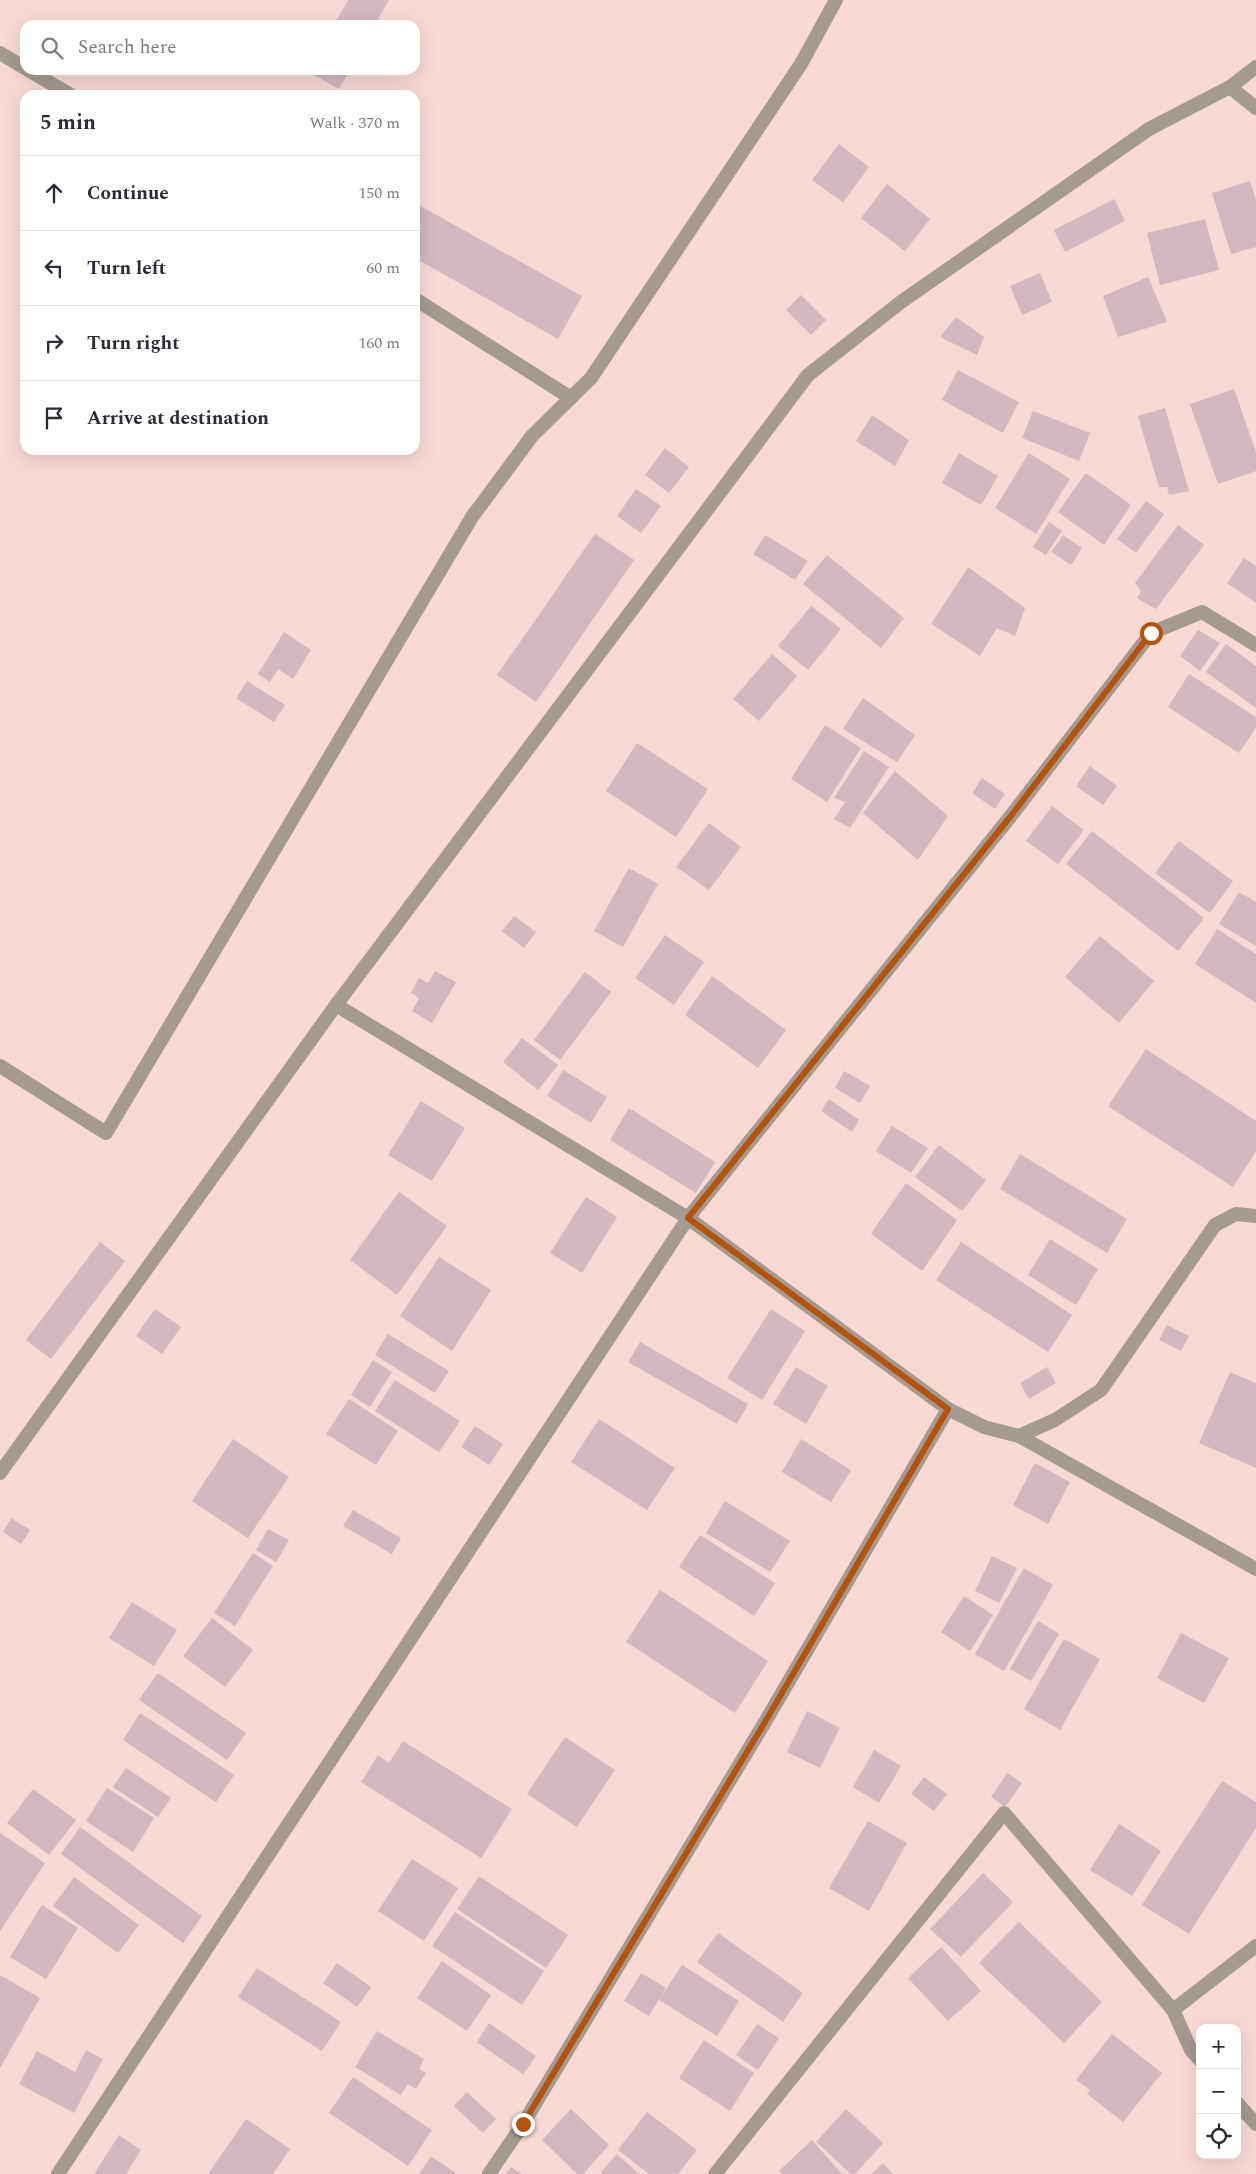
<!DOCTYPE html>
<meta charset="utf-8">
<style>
:root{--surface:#fff;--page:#f7f7f7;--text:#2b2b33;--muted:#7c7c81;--line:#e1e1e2}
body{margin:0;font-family:Spectral,serif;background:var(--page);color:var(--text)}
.controls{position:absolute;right:15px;bottom:15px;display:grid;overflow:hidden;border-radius:10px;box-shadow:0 5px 20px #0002}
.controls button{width:45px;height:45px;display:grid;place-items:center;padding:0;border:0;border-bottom:1px solid var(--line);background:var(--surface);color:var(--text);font:25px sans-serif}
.stop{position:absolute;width:15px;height:15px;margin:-11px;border:4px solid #b45309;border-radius:50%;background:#fff}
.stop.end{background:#b45309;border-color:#fff;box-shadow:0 1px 5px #0008}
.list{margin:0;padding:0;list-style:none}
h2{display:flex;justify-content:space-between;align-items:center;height:65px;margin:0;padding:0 20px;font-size:21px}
h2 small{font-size:16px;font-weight:400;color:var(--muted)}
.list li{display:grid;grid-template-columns:32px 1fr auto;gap:15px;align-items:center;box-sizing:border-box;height:75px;padding:0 20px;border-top:1px solid var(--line)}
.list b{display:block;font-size:19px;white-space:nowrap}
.list em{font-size:16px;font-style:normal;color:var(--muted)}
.icon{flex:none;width:28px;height:28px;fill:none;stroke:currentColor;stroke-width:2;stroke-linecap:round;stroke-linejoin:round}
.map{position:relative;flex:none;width:1256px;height:2174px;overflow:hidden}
.search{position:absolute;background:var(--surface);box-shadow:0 5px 20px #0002;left:20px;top:20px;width:400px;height:55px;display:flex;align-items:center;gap:12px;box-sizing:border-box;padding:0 18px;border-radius:15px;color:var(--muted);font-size:19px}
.panel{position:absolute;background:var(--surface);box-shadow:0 5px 20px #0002;left:20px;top:90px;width:400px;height:365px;border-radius:15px}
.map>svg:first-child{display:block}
</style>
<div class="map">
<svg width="1256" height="2174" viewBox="0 0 1256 2174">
<rect width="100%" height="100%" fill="#f8d9d4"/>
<g fill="#d3b7c1">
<polygon points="348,0 389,0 375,25 334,25"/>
<polygon points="305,70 350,70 339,89"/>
<polygon points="839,144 869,167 843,202 812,180"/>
<polygon points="1250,181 1256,200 1256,247 1231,254 1212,193"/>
<polygon points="887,184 930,219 905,251 861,218"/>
<polygon points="1114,199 1125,221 1065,252 1054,230"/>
<polygon points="415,203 582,296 558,339 415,258"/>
<polygon points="1205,219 1219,270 1160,285 1147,233"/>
<polygon points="1040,273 1052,302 1022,315 1010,286"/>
<polygon points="1148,277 1167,322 1118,337 1103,296"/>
<polygon points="801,295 826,320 811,335 786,310"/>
<polygon points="956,317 984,337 977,355 940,337"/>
<polygon points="958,370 1019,402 1003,433 942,400"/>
<polygon points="1234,389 1256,452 1256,471 1218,484 1190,404"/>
<polygon points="1165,408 1189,491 1169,495 1167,487 1159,487 1138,416"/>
<polygon points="1033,411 1090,433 1079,461 1022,438"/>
<polygon points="872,415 909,440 895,466 856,441"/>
<polygon points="665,448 689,467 669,493 645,475"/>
<polygon points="959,453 998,476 981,505 942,483"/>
<polygon points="1029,453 1070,479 1036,534 995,508"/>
<polygon points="1086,473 1131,505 1104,545 1058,512"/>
<polygon points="636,489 661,506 641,533 617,516"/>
<polygon points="1146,501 1164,514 1136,553 1117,539"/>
<polygon points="1049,522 1062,531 1046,555 1033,547"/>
<polygon points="1178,525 1204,545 1156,609 1137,598 1141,591 1135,583"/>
<polygon points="595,534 634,560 536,702 497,675"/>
<polygon points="765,535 808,561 795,580 753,554"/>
<polygon points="1063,535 1082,548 1071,565 1051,552"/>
<polygon points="827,555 904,618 881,648 803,584"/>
<polygon points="1244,558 1256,566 1256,603 1227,583"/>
<polygon points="968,567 1025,608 1015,636 997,628 980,656 931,624"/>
<polygon points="811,606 841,629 808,670 778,646"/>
<polygon points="1198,630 1220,643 1200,671 1180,656"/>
<polygon points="284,632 311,650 293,679 278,669 270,682 258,674"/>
<polygon points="1226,644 1256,666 1256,708 1206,672"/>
<polygon points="772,654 797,676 759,721 733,699"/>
<polygon points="1189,674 1256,717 1256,727 1239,753 1168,707"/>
<polygon points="247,681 285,705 274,722 236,698"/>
<polygon points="863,698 915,735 897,762 843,729"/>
<polygon points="825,725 861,748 827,802 791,779"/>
<polygon points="637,743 708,789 676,837 606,791"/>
<polygon points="864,751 889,767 850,828 834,819 845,802 834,798"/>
<polygon points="1090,766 1117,786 1103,805 1076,786"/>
<polygon points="895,771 948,816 918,860 863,813"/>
<polygon points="982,778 1005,794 995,809 972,793"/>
<polygon points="1052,806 1084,830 1058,864 1026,841"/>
<polygon points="709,823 741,847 709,890 676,867"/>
<polygon points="1092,831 1204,918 1178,951 1066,864"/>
<polygon points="1179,841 1233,881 1210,913 1155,873"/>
<polygon points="629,868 658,884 623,947 594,931"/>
<polygon points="1239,892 1256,902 1256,946 1219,924"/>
<polygon points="514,916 536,932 524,948 502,931"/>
<polygon points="1217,929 1256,954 1256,1003 1195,964"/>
<polygon points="665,935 704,962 674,1005 635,978"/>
<polygon points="1100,936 1154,981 1119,1023 1065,977"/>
<polygon points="435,971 456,982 432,1023 412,1011 419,998 411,993 419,978 428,983"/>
<polygon points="585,972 611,992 560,1060 534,1040"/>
<polygon points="712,976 786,1030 758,1068 685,1015"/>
<polygon points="522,1038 558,1065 538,1090 503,1062"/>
<polygon points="1146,1049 1256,1121 1256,1151 1233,1187 1108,1106"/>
<polygon points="563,1070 607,1097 591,1123 547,1096"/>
<polygon points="844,1071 870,1086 860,1103 835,1088"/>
<polygon points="829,1099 859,1120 852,1132 821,1111"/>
<polygon points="421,1101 465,1128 432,1181 388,1155"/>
<polygon points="629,1108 715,1162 696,1193 610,1140"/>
<polygon points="892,1126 928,1148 911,1173 876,1151"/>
<polygon points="939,1145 986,1180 962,1211 915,1177"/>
<polygon points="1020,1154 1127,1219 1107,1253 1000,1189"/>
<polygon points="906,1183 957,1220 922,1271 871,1234"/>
<polygon points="399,1192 447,1226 397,1295 350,1260"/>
<polygon points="586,1197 617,1217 582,1273 550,1253"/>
<polygon points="1050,1239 1098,1269 1076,1305 1028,1275"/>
<polygon points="100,1242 125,1261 51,1359 26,1340"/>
<polygon points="961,1242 1072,1315 1048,1352 936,1280"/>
<polygon points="439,1257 491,1290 452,1351 400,1316"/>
<polygon points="155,1309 181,1327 162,1354 136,1336"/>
<polygon points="771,1309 805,1331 762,1400 727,1378"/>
<polygon points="1167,1325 1189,1336 1181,1351 1159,1340"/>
<polygon points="388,1334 449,1371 435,1393 375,1355"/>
<polygon points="640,1342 748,1404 737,1424 628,1362"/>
<polygon points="373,1360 392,1372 370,1407 351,1395"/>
<polygon points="796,1367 828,1386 806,1424 773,1404"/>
<polygon points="1047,1367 1056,1383 1029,1399 1020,1383"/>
<polygon points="1230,1372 1256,1383 1256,1468 1199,1443"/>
<polygon points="395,1380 460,1421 439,1452 375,1411"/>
<polygon points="349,1399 398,1431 376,1465 326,1434"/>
<polygon points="599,1419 675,1468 647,1510 571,1462"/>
<polygon points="475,1426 503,1444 489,1465 461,1447"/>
<polygon points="233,1439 289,1477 248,1538 192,1501"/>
<polygon points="801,1439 851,1470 831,1502 782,1472"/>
<polygon points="1035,1463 1070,1482 1048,1524 1013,1505"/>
<polygon points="725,1501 790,1541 770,1572 706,1533"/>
<polygon points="353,1510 401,1538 392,1554 343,1526"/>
<polygon points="11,1518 30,1530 21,1544 3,1532"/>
<polygon points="268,1529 289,1540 276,1562 256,1550"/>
<polygon points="700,1535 775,1583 754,1616 679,1567"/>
<polygon points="253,1553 273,1566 235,1626 214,1613"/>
<polygon points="992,1556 1017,1568 999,1603 975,1591"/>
<polygon points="1024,1568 1053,1585 1004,1671 975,1654"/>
<polygon points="660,1590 768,1661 735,1713 626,1642"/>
<polygon points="964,1596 993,1615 970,1651 941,1632"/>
<polygon points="132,1602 177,1630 154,1666 109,1638"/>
<polygon points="212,1618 253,1650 225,1687 183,1656"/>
<polygon points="1038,1621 1059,1634 1031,1681 1010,1669"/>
<polygon points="1181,1633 1229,1658 1204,1703 1157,1678"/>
<polygon points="1064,1639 1100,1659 1060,1730 1024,1709"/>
<polygon points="158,1673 246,1733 227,1760 139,1700"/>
<polygon points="807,1711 840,1728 820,1768 787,1752"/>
<polygon points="140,1713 234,1775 216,1802 123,1740"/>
<polygon points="565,1737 615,1770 577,1827 527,1794"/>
<polygon points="403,1741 512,1809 481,1858 361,1782 378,1755 389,1763"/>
<polygon points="874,1750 901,1766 879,1803 853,1787"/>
<polygon points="126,1768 171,1798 158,1817 113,1787"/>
<polygon points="1007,1773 1022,1783 1005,1807 991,1797"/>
<polygon points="924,1777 947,1794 934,1811 911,1794"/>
<polygon points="1222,1781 1256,1802 1256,1828 1189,1934 1142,1905"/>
<polygon points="107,1788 154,1818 133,1852 86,1821"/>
<polygon points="33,1789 76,1820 49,1855 7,1823"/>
<polygon points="868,1821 907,1843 869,1911 829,1888"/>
<polygon points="1119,1824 1161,1851 1132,1896 1090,1870"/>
<polygon points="80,1827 202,1916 183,1943 61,1854"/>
<polygon points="0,1833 45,1863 0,1931"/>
<polygon points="412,1859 458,1888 424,1941 378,1911"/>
<polygon points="983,1873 1013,1902 961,1957 930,1929"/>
<polygon points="479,1876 568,1935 546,1968 457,1909"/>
<polygon points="74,1877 139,1925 118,1953 53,1906"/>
<polygon points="42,1905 78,1928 46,1979 10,1957"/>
<polygon points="455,1912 544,1971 522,2005 432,1946"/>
<polygon points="1019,1922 1102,2002 1064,2043 979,1963"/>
<polygon points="718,1933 803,1993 783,2022 697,1962"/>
<polygon points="941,1947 981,1991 948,2021 908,1978"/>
<polygon points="442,1961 491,1995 467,2031 417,1998"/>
<polygon points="337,1963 371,1987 357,2007 323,1983"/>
<polygon points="682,1965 739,2001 717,2036 659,2000"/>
<polygon points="257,1968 341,2022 322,2051 238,1997"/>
<polygon points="641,1973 666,1988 649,2016 624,2001"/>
<polygon points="0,1975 40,1998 0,2068"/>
<polygon points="489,2023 536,2056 523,2074 477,2042"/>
<polygon points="757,2024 779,2038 758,2070 736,2055"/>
<polygon points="377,2031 424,2059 419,2069 426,2073 416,2089 408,2084 401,2095 355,2067"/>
<polygon points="1112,2034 1162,2073 1123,2122 1087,2094 1090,2090 1076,2080"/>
<polygon points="704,2040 754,2073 730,2111 679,2078"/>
<polygon points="86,2050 103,2059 74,2113 19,2084 37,2051 75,2072"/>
<polygon points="353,2077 432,2130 408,2166 329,2113"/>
<polygon points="467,2092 496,2119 483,2133 454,2106"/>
<polygon points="571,2109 609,2145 583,2174 577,2174 542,2140"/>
<polygon points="846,2109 883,2143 855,2174 851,2174 816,2142"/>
<polygon points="647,2112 697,2150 678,2174 649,2174 618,2150"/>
<polygon points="246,2119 290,2149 273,2174 208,2174"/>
<polygon points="119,2135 141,2150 126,2174 94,2174"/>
<polygon points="812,2140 842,2174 782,2174 779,2171"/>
<polygon points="617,2154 639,2174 603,2174 601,2172"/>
<polygon points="431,2156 456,2173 455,2174 419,2174"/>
<polygon points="883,2163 893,2174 872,2174"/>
<polygon points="511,2167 522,2174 506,2174"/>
</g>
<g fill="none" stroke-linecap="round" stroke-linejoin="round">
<g stroke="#a39a92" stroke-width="14">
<polyline points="0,53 25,68"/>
<polyline points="28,70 71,95"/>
<polyline points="415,299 571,398"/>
</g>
<g stroke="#a39a92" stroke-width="14">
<polyline points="1230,87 1256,108"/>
<polyline points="336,1005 688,1218 948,1409 984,1427 1019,1436 1055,1420 1101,1390 1215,1225 1236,1214 1256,1216"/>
<polyline points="0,1066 106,1133 472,517 532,436 591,378 801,64 836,0"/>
<polyline points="1019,1436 1256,1569"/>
<polyline points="0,1473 336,1005 808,375 901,302 1149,129 1230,87 1256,67"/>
<polyline points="1173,2010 1191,2050 1200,2060"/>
<polyline points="1237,2103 1256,2124"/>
<polyline points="58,2174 688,1218 1010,817 1151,633 1202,612 1256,645"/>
<polyline points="489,2174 523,2124 765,1722 948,1409"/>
<polyline points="715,2174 1004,1813 1173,2010 1256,1946"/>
</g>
</g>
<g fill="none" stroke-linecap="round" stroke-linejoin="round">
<polyline stroke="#b45309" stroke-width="6" points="523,2124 765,1722 948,1409 688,1218 1010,817 1151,633"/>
</g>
</svg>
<div class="controls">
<button>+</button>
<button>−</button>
<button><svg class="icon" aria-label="locate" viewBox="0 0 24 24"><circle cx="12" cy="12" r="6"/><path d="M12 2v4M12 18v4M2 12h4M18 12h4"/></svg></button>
</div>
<div class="stop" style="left:1151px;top:633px"></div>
<div class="stop end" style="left:523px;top:2124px"></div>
<div class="search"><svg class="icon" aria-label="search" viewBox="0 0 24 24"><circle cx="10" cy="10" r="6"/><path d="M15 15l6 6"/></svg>Search here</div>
<section class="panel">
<h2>5 min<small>Walk · 370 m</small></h2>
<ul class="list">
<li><svg class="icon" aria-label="ahead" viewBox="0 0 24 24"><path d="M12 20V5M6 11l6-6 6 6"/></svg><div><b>Continue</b></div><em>150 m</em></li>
<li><svg class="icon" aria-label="left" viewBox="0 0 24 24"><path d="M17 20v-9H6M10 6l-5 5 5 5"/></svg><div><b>Turn left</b></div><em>60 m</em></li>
<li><svg class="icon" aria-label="right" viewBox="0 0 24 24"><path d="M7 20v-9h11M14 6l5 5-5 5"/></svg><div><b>Turn right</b></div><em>160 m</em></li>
<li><svg class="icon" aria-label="arrive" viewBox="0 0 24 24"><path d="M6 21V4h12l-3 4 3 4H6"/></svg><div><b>Arrive at destination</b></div></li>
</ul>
</section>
</div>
